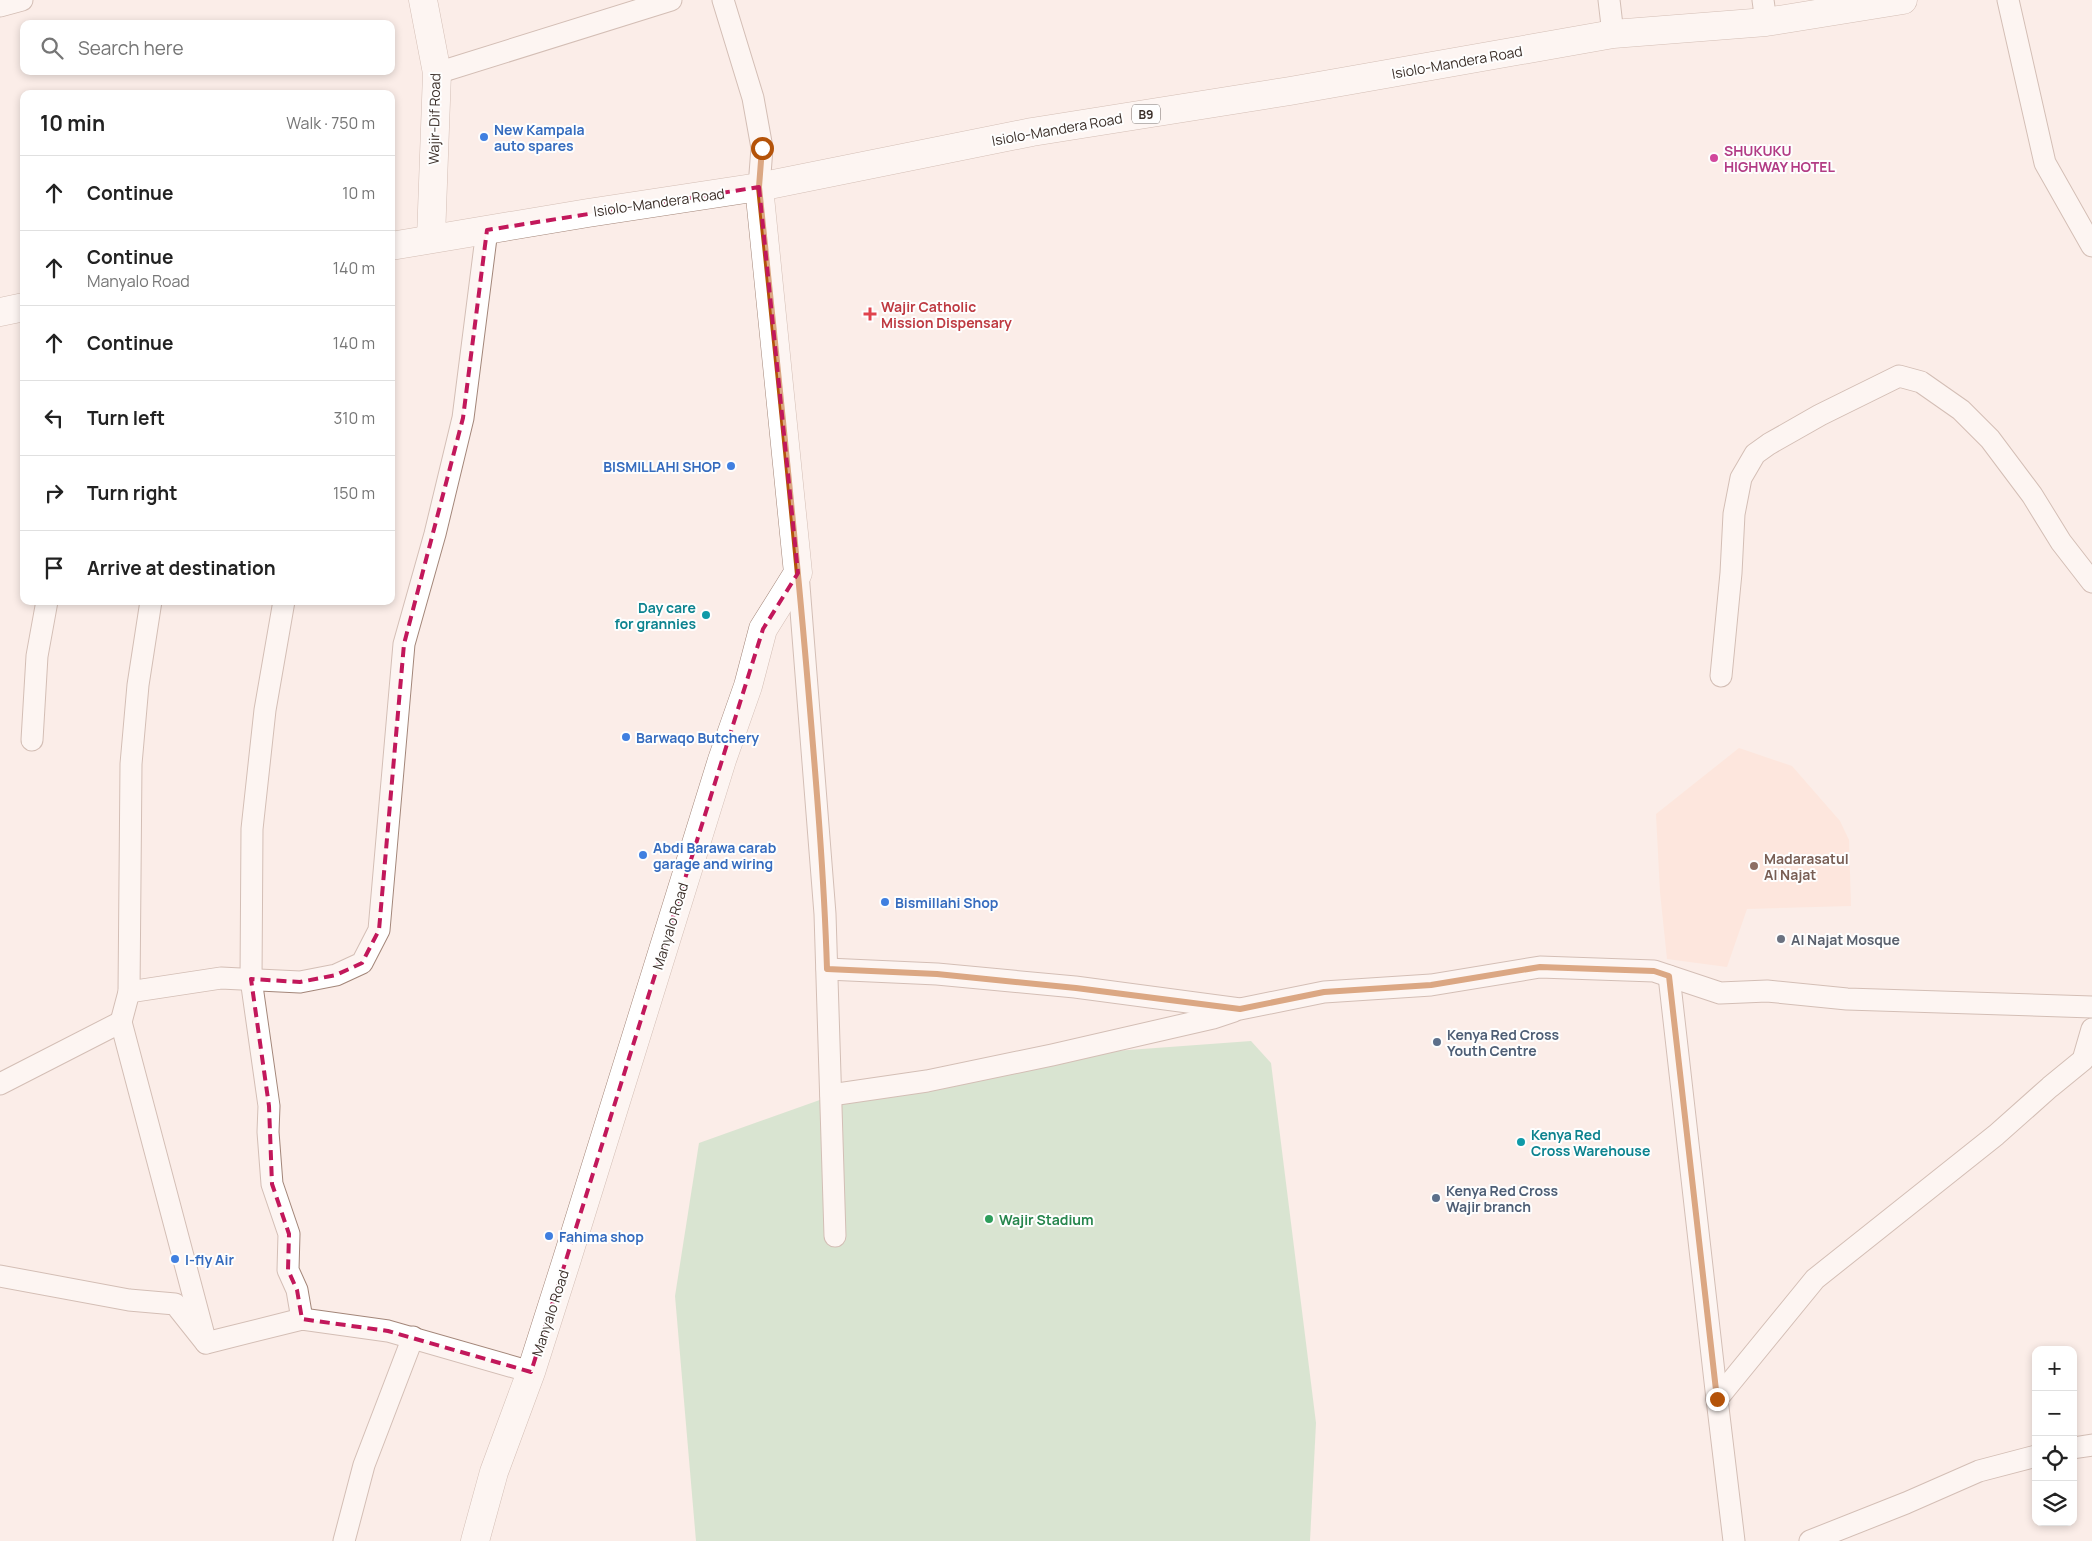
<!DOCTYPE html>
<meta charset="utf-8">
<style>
:root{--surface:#fff;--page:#f2f2f2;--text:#222;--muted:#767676;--line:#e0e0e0}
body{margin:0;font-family:Manrope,sans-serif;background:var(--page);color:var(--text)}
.controls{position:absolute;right:15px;bottom:15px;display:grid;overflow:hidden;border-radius:10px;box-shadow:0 2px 8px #0003}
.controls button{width:45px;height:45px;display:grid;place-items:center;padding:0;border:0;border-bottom:1px solid var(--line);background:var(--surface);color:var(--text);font:25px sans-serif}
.stop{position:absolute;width:15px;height:15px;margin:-11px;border:4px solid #b45309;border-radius:50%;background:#fff}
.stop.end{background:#b45309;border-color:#fff;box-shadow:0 1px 5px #0008}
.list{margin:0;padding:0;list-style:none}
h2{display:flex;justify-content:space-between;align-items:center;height:65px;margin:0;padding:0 20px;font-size:21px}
h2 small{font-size:16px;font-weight:400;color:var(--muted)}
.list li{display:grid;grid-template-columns:32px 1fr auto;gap:15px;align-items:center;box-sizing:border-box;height:75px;padding:0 20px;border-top:1px solid var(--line)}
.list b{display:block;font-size:19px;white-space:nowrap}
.list p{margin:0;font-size:16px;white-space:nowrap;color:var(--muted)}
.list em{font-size:16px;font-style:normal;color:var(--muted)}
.icon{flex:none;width:28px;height:28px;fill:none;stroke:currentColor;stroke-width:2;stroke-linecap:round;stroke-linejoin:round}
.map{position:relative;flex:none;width:2092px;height:1541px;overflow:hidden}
.search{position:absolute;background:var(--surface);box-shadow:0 2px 8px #0003;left:20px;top:20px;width:375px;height:55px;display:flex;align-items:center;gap:12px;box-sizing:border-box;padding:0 18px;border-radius:10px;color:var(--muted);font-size:19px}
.panel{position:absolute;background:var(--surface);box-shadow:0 2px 8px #0003;left:20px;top:90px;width:375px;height:515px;border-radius:10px}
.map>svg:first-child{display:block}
</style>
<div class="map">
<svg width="2092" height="1541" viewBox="0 0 2092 1541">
<rect width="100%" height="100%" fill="#fbede8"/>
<polygon fill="#feded0" points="1739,748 1792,766 1840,821 1849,840 1851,906 1747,909 1727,967 1667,959 1660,892 1656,814"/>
<polygon fill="#b0d9b6" points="1251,1041 1271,1063 1316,1423 1310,1541 696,1541 675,1296 699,1143 876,1080 1033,1057"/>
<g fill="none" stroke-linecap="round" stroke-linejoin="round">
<g stroke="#a38679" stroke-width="23">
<g id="street">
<polyline points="723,0 753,98 762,148 759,187"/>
<polyline points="1609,0 1613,34"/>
<polyline points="1763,0 1766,22"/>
<polyline points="2008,0 2045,163 2092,246"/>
<polyline points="0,6 22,0"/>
<polyline points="437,73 671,0"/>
<polyline points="798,573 825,914 835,1236"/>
<polyline points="151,601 138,685 131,764 129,992 121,1022 206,1343"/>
<polyline points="284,601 265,710 252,829 251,979 269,1106 268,1132 272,1184 289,1234 288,1270 297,1290 302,1319"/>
<polyline points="1721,676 1731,573 1734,514 1741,478 1755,454 1769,444 1820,415 1899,376 1921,382 1961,410 1990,439 2032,495 2061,542 2092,582"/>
<polyline points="32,740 37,656 47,601"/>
<polyline points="827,969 937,974 1075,987 1240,1009 1324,992 1431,985 1540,967 1654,971 1720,993 1767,991 1847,999 2092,1007"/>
<polyline points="1669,976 1717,1399"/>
<polyline points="129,992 221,978 300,982 336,975 362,963 379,930 404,644 435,534 463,418 487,230"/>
<polyline points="0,1084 121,1022"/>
<polyline points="831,1095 927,1081 1052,1055 1213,1018 1234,1011"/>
<polyline points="0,1276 129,1300 175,1304 206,1343 302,1319 388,1331 531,1372"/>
<polyline points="2073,1448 2092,1445"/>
<polyline points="344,1541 364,1465 413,1337"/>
<polyline points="1734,1541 1717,1399 1815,1279 1996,1135 2050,1087 2083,1060 2092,1029"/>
<polyline points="1810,1541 1906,1503 1979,1471 2036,1456"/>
</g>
</g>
<g stroke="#a38679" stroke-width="29">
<g id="secondary">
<polyline points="423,0 437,73 431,238"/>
<polyline points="475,1541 494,1472 531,1372 567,1259 722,760 748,686 763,629 798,573 759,187"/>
</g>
</g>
<g stroke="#a38679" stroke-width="29">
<g id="highway">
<polyline points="391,246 588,213 759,187 1032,132 1290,91 1613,34 1766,22 1903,0"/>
<polyline points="0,312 24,307"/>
</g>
</g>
<use href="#street" stroke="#fff" stroke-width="21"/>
<use href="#secondary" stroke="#fff" stroke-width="28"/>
<use href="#highway" stroke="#fff" stroke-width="28"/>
</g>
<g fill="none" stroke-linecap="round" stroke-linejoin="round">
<path stroke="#b45309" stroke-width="6" d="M762 148 759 187C776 353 794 519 808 686 816 780 824 874 827 969L937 974 1076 988 1240 1009 1324 992 1431 985 1540 967 1654 971 1669 976 1717 1399"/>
</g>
<path d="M0 0H2092V1541H0ZM759 187 798 573 763 629 531 1372 388 1331 302 1319 297 1290 288 1270 289 1234 272 1184 269 1106 251 979 300 982 336 975 362 963 379 930 404 644 463 418 487 230Z" fill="#fbede8" fill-opacity=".55" fill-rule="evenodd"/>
<path fill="none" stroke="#c2185b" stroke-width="4" stroke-dasharray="10 6" stroke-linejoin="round" d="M759 187 798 573 763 629 531 1372 388 1331 302 1319 297 1290 288 1270 289 1234 272 1184 269 1106 251 979 300 982 336 975 362 963 379 930 404 644 463 418 487 230Z"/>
<g fill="#3f7fe0" stroke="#fefefe" stroke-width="2">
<circle cx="484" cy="137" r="5"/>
<circle cx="731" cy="466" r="5"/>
<circle cx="626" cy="737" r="5"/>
<circle cx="643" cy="855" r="5"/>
<circle cx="885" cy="902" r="5"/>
<circle cx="549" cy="1236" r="5"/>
<circle cx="175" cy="1259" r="5"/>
</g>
<circle fill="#d1479c" stroke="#fefefe" stroke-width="2" cx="1714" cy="158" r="5"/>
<path fill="#e0444e" stroke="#fefefe" stroke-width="2" d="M867.5 306.5h5v5h5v5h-5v5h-5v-5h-5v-5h5z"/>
<g fill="#0f9aa8" stroke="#fefefe" stroke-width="2">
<circle cx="706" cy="615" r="5"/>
<circle cx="1521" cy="1142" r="5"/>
</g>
<circle fill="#8d6e63" stroke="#fefefe" stroke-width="2" cx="1754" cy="866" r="5"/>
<circle fill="#6b7280" stroke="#fefefe" stroke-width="2" cx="1781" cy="939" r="5"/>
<g fill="#5c6f8a" stroke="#fefefe" stroke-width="2">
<circle cx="1437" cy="1042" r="5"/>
<circle cx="1436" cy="1198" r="5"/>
</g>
<circle fill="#2e9e5b" stroke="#fefefe" stroke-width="2" cx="989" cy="1219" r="5"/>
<g text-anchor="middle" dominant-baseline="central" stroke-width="4" stroke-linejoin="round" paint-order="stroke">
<rect fill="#fefefe" stroke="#766d69" stroke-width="1" x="1132" y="104.5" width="28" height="19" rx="4"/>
<g font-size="12" font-weight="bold" fill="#3b2f29">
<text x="1146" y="114">B9</text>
</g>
<g font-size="14" fill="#3b2f29" stroke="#fefefe">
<text transform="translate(1457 62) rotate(-10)">Isiolo-Mandera Road</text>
<text transform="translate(434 119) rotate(-89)">Wajir-Dif Road</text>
<text transform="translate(1057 129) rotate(-10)">Isiolo-Mandera Road</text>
<text transform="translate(659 202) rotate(-8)">Isiolo-Mandera Road</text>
<text transform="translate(670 926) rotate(-73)">Manyalo Road</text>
<text transform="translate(550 1313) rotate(-72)">Manyalo Road</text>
</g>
<g font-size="14" font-weight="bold" fill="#366cbe" stroke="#fefefe" text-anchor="start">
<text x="494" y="129">New Kampala<tspan x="494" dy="16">auto spares</tspan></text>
<text x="721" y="466" text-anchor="end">BISMILLAHI SHOP</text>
<text x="636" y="737">Barwaqo Butchery</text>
<text x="653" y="847">Abdi Barawa carab<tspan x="653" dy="16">garage and wiring</tspan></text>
<text x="895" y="902">Bismillahi Shop</text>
<text x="559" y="1236">Fahima shop</text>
<text x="185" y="1259">I-fly Air</text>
</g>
<g font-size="14" font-weight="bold" fill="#b23c85" stroke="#fefefe" text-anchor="start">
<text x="1724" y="150">SHUKUKU<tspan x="1724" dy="16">HIGHWAY HOTEL</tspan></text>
</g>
<g font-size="14" font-weight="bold" fill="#be3a42" stroke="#fefefe" text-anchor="start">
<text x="881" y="306">Wajir Catholic<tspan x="881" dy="16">Mission Dispensary</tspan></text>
</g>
<g font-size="14" font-weight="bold" fill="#0d838f" stroke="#fefefe" text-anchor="end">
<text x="696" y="607">Day care<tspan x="696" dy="16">for grannies</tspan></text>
<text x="1531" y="1134" text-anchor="start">Kenya Red<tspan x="1531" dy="16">Cross Warehouse</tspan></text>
</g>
<g font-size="14" font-weight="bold" fill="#785e54" stroke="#fefefe" text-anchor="start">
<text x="1764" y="858">Madarasatul<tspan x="1764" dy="16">Al Najat</tspan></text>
</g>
<g font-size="14" font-weight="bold" fill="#5b616d" stroke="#fefefe" text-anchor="start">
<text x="1791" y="939">Al Najat Mosque</text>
</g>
<g font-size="14" font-weight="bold" fill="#4e5e75" stroke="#fefefe" text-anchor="start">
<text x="1447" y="1034">Kenya Red Cross<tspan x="1447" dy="16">Youth Centre</tspan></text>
<text x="1446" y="1190">Kenya Red Cross<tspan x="1446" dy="16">Wajir branch</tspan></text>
</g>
<g font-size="14" font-weight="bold" fill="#27864d" stroke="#fefefe" text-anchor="start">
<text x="999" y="1219">Wajir Stadium</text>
</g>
</g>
</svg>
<div class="controls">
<button>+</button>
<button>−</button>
<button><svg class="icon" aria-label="locate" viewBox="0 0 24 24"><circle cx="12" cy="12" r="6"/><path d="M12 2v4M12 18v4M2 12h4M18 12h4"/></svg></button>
<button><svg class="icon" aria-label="layers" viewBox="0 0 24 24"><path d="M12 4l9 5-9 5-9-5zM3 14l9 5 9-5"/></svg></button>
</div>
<div class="stop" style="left:762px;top:148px"></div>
<div class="stop end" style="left:1717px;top:1399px"></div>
<div class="search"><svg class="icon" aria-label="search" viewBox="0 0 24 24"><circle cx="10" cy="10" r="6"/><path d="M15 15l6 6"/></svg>Search here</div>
<section class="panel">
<h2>10 min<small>Walk · 750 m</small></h2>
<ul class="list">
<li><svg class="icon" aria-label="ahead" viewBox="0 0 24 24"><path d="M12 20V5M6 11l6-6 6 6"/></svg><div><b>Continue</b></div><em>10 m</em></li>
<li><svg class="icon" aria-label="ahead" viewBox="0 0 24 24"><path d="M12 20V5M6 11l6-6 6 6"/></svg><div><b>Continue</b><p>Manyalo Road</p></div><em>140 m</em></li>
<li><svg class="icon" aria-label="ahead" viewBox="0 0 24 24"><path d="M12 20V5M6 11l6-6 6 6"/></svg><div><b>Continue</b></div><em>140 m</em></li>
<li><svg class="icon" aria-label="left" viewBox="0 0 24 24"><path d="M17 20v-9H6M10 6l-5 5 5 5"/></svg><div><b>Turn left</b></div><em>310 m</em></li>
<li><svg class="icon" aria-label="right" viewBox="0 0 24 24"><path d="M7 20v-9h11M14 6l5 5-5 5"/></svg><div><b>Turn right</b></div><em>150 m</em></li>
<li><svg class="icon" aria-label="arrive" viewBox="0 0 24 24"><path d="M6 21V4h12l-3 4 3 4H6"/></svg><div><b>Arrive at destination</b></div></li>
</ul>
</section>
</div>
